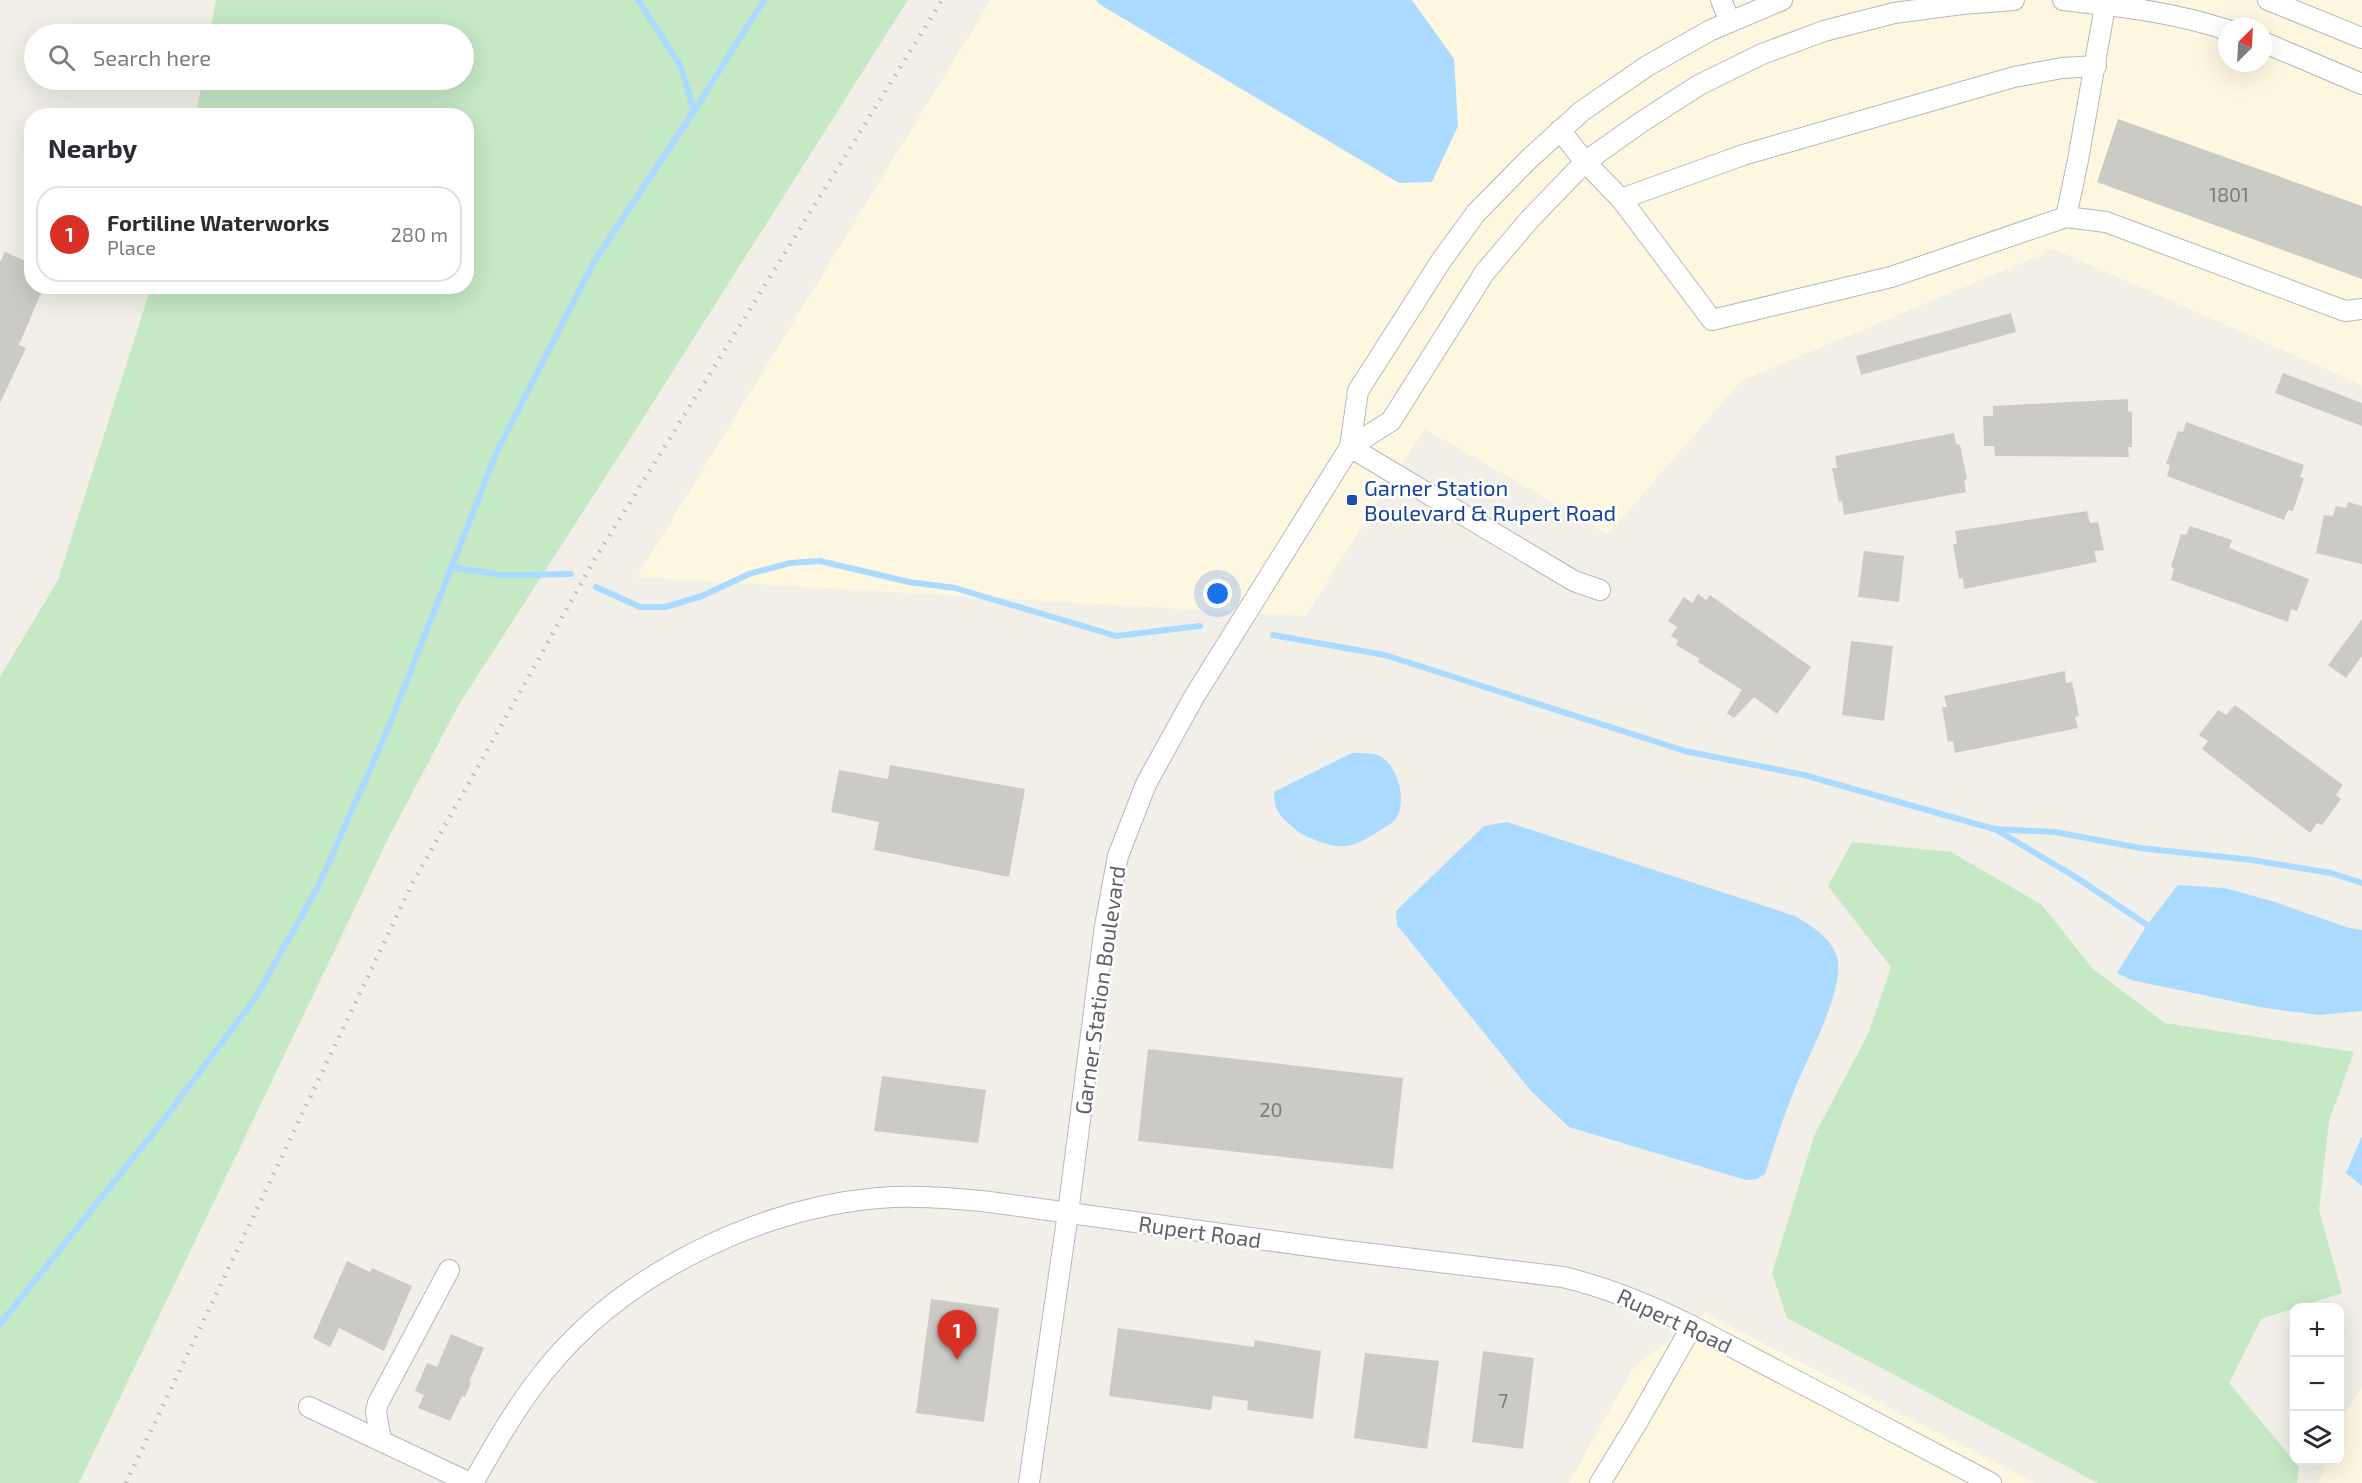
<!DOCTYPE html>
<meta charset="utf-8">
<style>
:root{--surface:#fff;--page:#f2f2f3;--text:#2b2b33;--muted:#7c7c81;--line:#e1e1e2;--accent:#d93025}
body{margin:0;font-family:"Exo 2",sans-serif;background:var(--page);color:var(--text)}
.controls{position:absolute;right:18px;bottom:18px;display:grid;overflow:hidden;border-radius:12px;box-shadow:0 6px 24px #0002}
.controls button{width:54px;height:54px;display:grid;place-items:center;padding:0;border:0;border-bottom:2px solid var(--line);background:var(--surface);color:var(--text);font:30px sans-serif}
.compass{position:absolute;left:2218px;top:18px;width:54px;height:54px;border-radius:50%;background:var(--surface);box-shadow:0 6px 24px #0002;rotate:24deg}
.you{position:absolute;left:1218px;top:594px;width:21px;height:21px;margin:-15px;border:4px solid #fff;border-radius:50%;background:#1a73e8;box-shadow:0 0 0 9px #1a73e833}
.badge{display:grid;place-items:center;width:39px;height:39px;border-radius:50%;background:var(--accent);color:#fff;font-size:20px;font-weight:700}
.pin{position:absolute;translate:-50% -50px;filter:drop-shadow(0 2px 3px #0008)}
.pin::after{content:'';position:absolute;top:32px;width:21px;height:18px;background:inherit;clip-path:polygon(0 0,100% 0,50% 100%)}
.list{margin:0;padding:0;list-style:none}
h2{display:flex;justify-content:space-between;align-items:center;height:78px;margin:0;padding:0 24px;font-size:26px}
h2 small{font-size:20px;font-weight:400;color:var(--muted)}
.list li{display:grid;grid-template-columns:39px 1fr auto;gap:18px;align-items:center;box-sizing:border-box;height:96px;margin:0 12px 12px;padding:0 12px;border:2px solid var(--line);border-radius:24px}
.list b{display:block;font-size:22px;white-space:nowrap}
.list p{margin:0;font-size:20px;white-space:nowrap;color:var(--muted)}
.list em{font-size:20px;font-style:normal;color:var(--muted)}
.icon{flex:none;width:33px;height:33px;fill:none;stroke:currentColor;stroke-width:2;stroke-linecap:round;stroke-linejoin:round}
.map{position:relative;flex:none;width:2362px;height:1483px;overflow:hidden}
.search{position:absolute;background:var(--surface);box-shadow:0 6px 24px #0002;left:24px;top:24px;width:450px;height:66px;display:flex;align-items:center;gap:15px;box-sizing:border-box;padding:0 21px;border-radius:33px;color:var(--muted);font-size:22px}
.panel{position:absolute;background:var(--surface);box-shadow:0 6px 24px #0002;left:24px;top:108px;width:450px;height:186px;border-radius:24px}
.map>svg:first-child{display:block}
</style>
<div class="map">
<svg width="2362" height="1483" viewBox="0 0 2362 1483">
<rect width="100%" height="100%" fill="#f1efe8"/>
<g fill="#fef7e0" fill-rule="evenodd">
<path d="M991 0H2362V385L2054 249 1741 381 1608 534 1425 429 1305 616 637 577ZM2227 27H2263V63H2227Z"/>
<polygon points="1705,1313 2035,1483 1569,1483 1634,1367"/>
<polygon points="2362,1387 2362,1483 2319,1483 2326,1461 2340,1460 2340,1421"/>
</g>
<g fill="#c5e8c5">
<polygon points="216,0 908,0 635,431 458,706 388,839 79,1483 0,1483 0,677 58,580 151,287 466,286 466,116 196,115 202,80 464,80 464,34 210,34"/>
<polygon points="1852,842 1951,852 2042,905 2093,969 2165,1023 2354,1052 2329,1121 2319,1210 2342,1293 2261,1319 2229,1383 2299,1467 2297,1483 2098,1483 1787,1318 1772,1273 1814,1136 1869,1032 1891,967 1828,886"/>
</g>
<g fill="#aadaff">
<polygon points="1096,0 1412,0 1454,59 1458,126 1432,182 1399,183 1099,4"/>
<path d="M1352 753C1362 753 1375 752 1383 758 1399 770 1406 801 1397 817 1394 823 1385 827 1379 831 1354 847 1343 851 1315 840 1310 838 1304 836 1299 832 1283 819 1274 813 1274 792Z"/>
<path d="M1507 822 1795 916C1811 926 1831 937 1837 957 1846 988 1806 1060 1794 1091 1783 1118 1774 1146 1765 1174L1757 1179 1746 1180 1569 1127 1531 1091 1397 925 1396 911 1484 826Z"/>
<polygon points="2178,885 2224,888 2272,901 2349,928 2362,930 2362,1011 2319,1015 2265,1008 2131,980 2117,973 2147,925"/>
<polygon points="2362,1136 2362,1186 2346,1173"/>
</g>
<g fill="none" stroke-linecap="round" stroke-linejoin="round">
<g stroke="#aadaff" stroke-width="6">
<polyline points="638,0 681,67 694,111"/>
<polyline points="451,567 502,575 571,574"/>
<polyline points="596,587 640,607 665,607 702,596 749,574 790,563 820,561 909,582 955,588 1116,636 1200,626"/>
<polyline points="1273,635 1385,655 1685,751 1804,775 1994,829 2055,832 2140,848 2252,860 2331,873 2362,883"/>
<polyline points="1995,829 2074,876 2147,925"/>
<polyline points="0,1324 162,1122 254,1000 318,887 387,731 498,449 594,262 694,111 764,0"/>
</g>
</g>
<g fill="#cccac5">
<polygon points="2118,119 2362,206 2362,279 2097,182"/>
<polygon points="5,252 32,264 32,286 44,286 19,345 26,348 0,403 0,262"/>
<polygon points="2011,313 2016,332 1861,375 1856,356"/>
<polygon points="2283,373 2362,403 2362,426 2275,393"/>
<polygon points="2128,399 2128,411 2132,412 2132,447 2128,447 2129,457 1995,456 1994,446 1984,446 1983,416 1993,416 1993,406"/>
<polygon points="2186,422 2304,465 2300,477 2304,478 2293,511 2288,510 2284,520 2167,476 2170,465 2166,464 2178,431 2183,432"/>
<polygon points="1954,433 1956,444 1960,445 1967,479 1964,480 1966,492 1844,515 1842,501 1839,502 1832,468 1837,468 1835,456"/>
<polygon points="2348,502 2362,506 2362,564 2316,553 2324,515 2333,516 2336,506 2346,508"/>
<polygon points="2087,511 2090,523 2098,522 2104,550 2094,551 2097,562 1964,589 1963,578 1959,579 1953,544 1957,544 1955,531"/>
<polygon points="2190,526 2232,540 2229,548 2309,579 2297,611 2291,609 2288,622 2171,580 2174,568 2171,567 2181,534 2186,535"/>
<polygon points="1864,551 1904,556 1899,602 1858,597"/>
<polygon points="1698,594 1706,600 1710,595 1811,667 1777,714 1754,697 1734,718 1727,713 1742,690 1698,662 1700,659 1676,645 1678,640 1671,636 1677,627 1668,621 1684,597 1692,603"/>
<polygon points="2362,619 2362,656 2346,678 2328,665"/>
<polygon points="1851,641 1893,646 1884,721 1842,715"/>
<polygon points="2065,671 2066,683 2072,682 2079,716 2075,717 2078,728 1955,753 1953,741 1948,742 1942,707 1947,707 1944,696"/>
<polygon points="2235,705 2343,785 2336,795 2341,799 2322,825 2317,823 2310,833 2202,749 2208,741 2199,735 2218,710 2226,715"/>
<polygon points="890,765 1025,789 1009,877 874,850 879,822 831,812 839,770 888,779"/>
<polygon points="1148,1049 1403,1078 1393,1169 1138,1141"/>
<polygon points="882,1076 986,1090 978,1143 874,1131"/>
<polygon points="347,1261 370,1272 372,1268 412,1286 384,1351 339,1328 330,1347 313,1338"/>
<polygon points="931,1299 999,1308 984,1422 916,1413"/>
<polygon points="1118,1328 1254,1347 1255,1340 1321,1351 1313,1419 1247,1410 1248,1401 1213,1396 1211,1410 1109,1396"/>
<polygon points="451,1334 484,1348 469,1382 471,1383 465,1397 462,1396 450,1421 418,1408 424,1395 415,1391 427,1363 437,1367"/>
<polygon points="1483,1351 1534,1358 1523,1449 1472,1442"/>
<polygon points="1365,1353 1439,1361 1427,1449 1354,1438"/>
</g>
<g fill="none" stroke-linecap="round" stroke-linejoin="round">
<g stroke="#b5b8bc" stroke-width="22">
<g id="minor">
<polyline points="1721,0 1730,22"/>
<path d="M2063 0C2118 6 2173 12 2227 30"/>
<polyline points="2106,0 2078,160 2066,217 2106,222 2345,311 2362,309"/>
<polyline points="2268,0 2362,38"/>
<polyline points="2263,42 2362,84"/>
<polyline points="1560,130 1585,162 1621,199 1712,320 1891,277 2066,217"/>
<polyline points="1621,199 1743,155 2014,77 2062,68 2096,66"/>
<polyline points="1350,447 1391,421 1485,272 1530,219 1585,162 1640,123 1699,85 1762,54 1824,31 1894,13 1962,4 2014,0"/>
<polyline points="1350,447 1574,581 1600,590"/>
<polyline points="309,1407 470,1483"/>
<polyline points="381,1440 376,1412 378,1403 449,1270"/>
<path d="M473 1483C495 1444 516 1407 544 1372 621 1275 756 1209 878 1198 913 1195 947 1198 982 1201L1339 1250 1563 1277C1609 1288 1650 1305 1692 1326L1991 1483"/>
<polyline points="1029,1483 1068,1213 1105,926 1118,856 1146,784 1194,697 1350,447 1358,391 1441,261 1476,213 1529,159 1582,111 1647,66 1711,30 1782,0"/>
<polyline points="1600,1483 1638,1421 1692,1326"/>
</g>
</g>
<use href="#minor" stroke="#fff" stroke-width="20"/>
<polyline stroke="#b6b7b8" stroke-width="4.5" stroke-dasharray="1.5 8" stroke-linecap="butt" points="126,1483 412,884 593,562 942,0"/>
</g>
<rect fill="#1a4fb4" stroke="#fff" stroke-width="2" x="1346" y="494" width="12" height="12" rx="3"/>
<g text-anchor="middle" dominant-baseline="central" stroke-width="5" stroke-linejoin="round" paint-order="stroke">
<g font-size="20" fill="#7a7d7f">
<text x="2229" y="194">1801</text>
<text x="1271" y="1109">20</text>
<text x="1503" y="1400">7</text>
</g>
<g font-size="22" fill="#164399" stroke="#fff" text-anchor="start">
<text x="1364" y="487">Garner Station<tspan x="1364" dy="25">Boulevard &amp; Rupert Road</tspan></text>
</g>
<g font-size="22" fill="#5f6368" stroke="#fff">
<text transform="translate(1099 990) rotate(-82)">Garner Station Boulevard</text>
<text transform="translate(1200 1231) rotate(8)">Rupert Road</text>
<text transform="translate(1675 1320) rotate(25)">Rupert Road</text>
</g>
</g>
</svg>
<div class="controls">
<button>+</button>
<button>−</button>
<button><svg class="icon" aria-label="layers" viewBox="0 0 24 24"><path d="M12 4l9 5-9 5-9-5zM3 14l9 5 9-5"/></svg></button>
</div>
<svg class="compass" viewBox="-18 -18 36 36"><path d="M0-13l5 13h-10z" fill="#e53935"/><path d="M0 13l5-13h-10z" fill="#7c7c81"/></svg>
<div class="you"></div>
<div class="pin badge" style="left:957px;top:1360px">1</div>
<div class="search"><svg class="icon" aria-label="search" viewBox="0 0 24 24"><circle cx="10" cy="10" r="6"/><path d="M15 15l6 6"/></svg>Search here</div>
<section class="panel">
<h2>Nearby<small></small></h2>
<ul class="list">
<li><span class="badge">1</span><div><b>Fortiline Waterworks</b><p>Place</p></div><em>280 m</em></li>
</ul>
</section>
</div>
